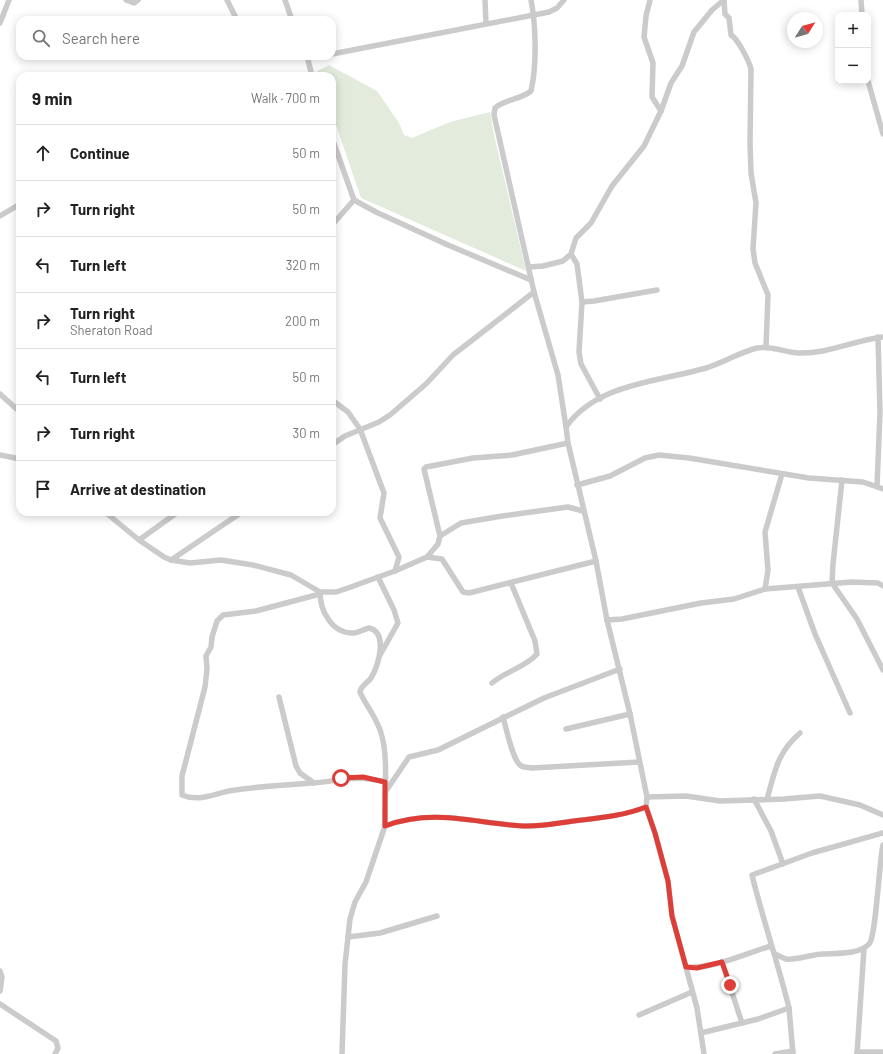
<!DOCTYPE html>
<meta charset="utf-8">
<style>
:root{--surface:#fff;--page:#f6f6f6;--text:#222;--muted:#767676;--line:#e0e0e0}
body{margin:0;font-family:Barlow,sans-serif;background:var(--page);color:var(--text)}
.controls{position:absolute;right:12px;top:12px;display:grid;overflow:hidden;border-radius:8px;box-shadow:0 2px 10px #0003}
.controls button{width:36px;height:36px;display:grid;place-items:center;padding:0;border:0;border-bottom:1px solid var(--line);background:var(--surface);color:var(--text);font:20px sans-serif}
.compass{position:absolute;left:787px;top:12px;width:36px;height:36px;border-radius:50%;background:var(--surface);box-shadow:0 2px 10px #0003;rotate:53deg}
.stop{position:absolute;width:12px;height:12px;margin:-9px;border:3px solid #dd3e38;border-radius:50%;background:#fff}
.stop.end{background:#dd3e38;border-color:#fff;box-shadow:0 1px 4px #0008}
.list{margin:0;padding:0;list-style:none}
h2{display:flex;justify-content:space-between;align-items:center;height:52px;margin:0;padding:0 16px;font-size:17px}
h2 small{font-size:13px;font-weight:400;color:var(--muted)}
.list li{display:grid;grid-template-columns:26px 1fr auto;gap:12px;align-items:center;box-sizing:border-box;height:56px;padding:0 16px;border-top:1px solid var(--line)}
.list b{display:block;font-size:15px;white-space:nowrap}
.list p{margin:0;font-size:13px;white-space:nowrap;color:var(--muted)}
.list em{font-size:13px;font-style:normal;color:var(--muted)}
.icon{flex:none;width:22px;height:22px;fill:none;stroke:currentColor;stroke-width:2;stroke-linecap:round;stroke-linejoin:round}
.map{position:relative;flex:none;width:883px;height:1054px;overflow:hidden}
.search{position:absolute;background:var(--surface);box-shadow:0 2px 10px #0003;left:16px;top:16px;width:320px;height:44px;display:flex;align-items:center;gap:10px;box-sizing:border-box;padding:0 14px;border-radius:12px;color:var(--muted);font-size:15px}
.panel{position:absolute;background:var(--surface);box-shadow:0 2px 10px #0003;left:16px;top:72px;width:320px;height:444px;border-radius:12px}
.map>svg:first-child{display:block}
</style>
<div class="map">
<svg width="883" height="1054" viewBox="0 0 883 1054">
<rect width="100%" height="100%" fill="#fff"/>
<polygon fill="#e3ebdd" points="329,65 377,91 399,123 404,135 412,138 450,122 490,112 495,139 526,271 361,198 332,113 332,76 319,76 317,71"/>
<g fill="none" stroke-linecap="round" stroke-linejoin="round">
<g stroke="#cbcbcb" stroke-width="5.5">
<polyline points="126,0 134,3 138,0"/>
<polyline points="227,0 237,20"/>
<polyline points="285,0 292,20"/>
<polyline points="485,0 486,23"/>
<path d="M531 0C536 26 537 65 531 91 520 100 505 99 495 108L494 115 534 292 558 375 566 427"/>
<polyline points="650,0 646,16 644,37 653,63 652,97 661,111"/>
<path d="M724 0 725 14 729 18 731 35C738 39 749 61 751 69L750 143 751 173 756 203 753 249 755 263 768 295 766 347"/>
<polyline points="861,0 862,15"/>
<polyline points="0,23 9,0"/>
<polyline points="332,54 549,12 557,8 564,0"/>
<polyline points="307,56 312,76"/>
<polyline points="308,58 318,56"/>
<polyline points="868,81 883,134"/>
<polyline points="332,138 354,200 376,212 448,245 531,280"/>
<polyline points="0,216 20,204"/>
<polyline points="332,225 354,200"/>
<polyline points="571,254 577,264 582,302 579,352 581,364 600,399"/>
<polyline points="529,267 543,266 563,261 571,254 576,238 591,223 612,186 644,146 661,111 671,83 682,66 694,32 712,10 724,0"/>
<polyline points="582,302 594,301 657,290"/>
<polyline points="0,394 20,412"/>
<polyline points="332,400 348,412 360,429 384,493 380,518 399,557 395,571"/>
<polyline points="332,445 345,436 379,422 390,415 426,384 453,355 534,292"/>
<polyline points="0,455 20,459"/>
<polyline points="842,480 833,564 832,583 857,619 883,670"/>
<polyline points="577,485 610,476 645,458 659,455 689,458 809,478 863,482 883,489"/>
<polyline points="877,486 880,412 878,337"/>
<polyline points="105,512 139,540 164,557 171,560 190,563 221,560 253,565 291,575 320,592 336,592 348,588 395,571 427,557 442,559 463,592 469,593 596,561"/>
<polyline points="440,536 461,523 502,516 568,507 583,511"/>
<polyline points="139,540 178,512"/>
<polyline points="427,557 438,544 440,536 424,469 426,467 473,458 512,455 568,443"/>
<polyline points="171,560 242,512"/>
<polyline points="378,577 394,610 398,623 380,655"/>
<polyline points="798,587 815,634 850,713"/>
<polyline points="765,589 768,570 765,532 782,474"/>
<path d="M320 592C320 611 332 634 354 633 358 633 364 629 369 628 388 632 379 666 371 678 368 683 361 685 360 692 366 706 377 718 381 733 389 757 384 799 385 826"/>
<path d="M320 594 256 611 223 615 217 621 212 637 211 647 206 656 207 669 205 687 182 776V795C200 803 217 792 235 790 261 786 287 785 312 783 342 781 353 774 385 782"/>
<polyline points="607,620 622,619 701,603 734,599 765,589 852,582 878,583 883,586"/>
<path d="M492 683C506 671 526 667 537 654L535 641 511 583"/>
<polyline points="279,697 296,766 300,773 314,783"/>
<path d="M503 717C506 727 512 758 520 765 523 768 528 767 532 768L639 762"/>
<polyline points="566,729 630,714"/>
<polyline points="386,791 409,757 438,750 544,698 620,669"/>
<polyline points="647,797 686,796 720,801 784,799 820,796 860,805 883,815"/>
<polyline points="754,799 771,831 783,864"/>
<path d="M767 799C775 771 777 753 800 733"/>
<polyline points="646,807 655,833 668,881 672,916 697,1008 704,1054"/>
<polyline points="348,937 380,933 437,916"/>
<path d="M775 954C779 956 783 958 786 959 794 961 813 954 822 954 836 953 859 955 869 944 876 938 879 862 883 845"/>
<polyline points="722,962 742,1023"/>
<path d="M686 967C714 969 744 954 771 946"/>
<polyline points="0,971 2,977 0,991"/>
<polyline points="0,1004 56,1041 58,1048 55,1054"/>
<polyline points="789,1008 793,1054"/>
<polyline points="639,1015 692,992"/>
<path d="M701 1033 758 1019 789 1008C778 963 763 920 752 875L812 853 883 833"/>
<polyline points="857,1052 883,1052"/>
<path d="M342 1054 345 964 350 919 355 902 366 882 385 826C433 808 474 823 523 826 540 827 558 823 574 821 599 818 623 816 646 807L647 797 630 714 607 620 596 561 568 443 566 427C597 383 659 382 706 368 723 363 740 352 757 348 772 345 785 353 799 353 828 354 855 340 883 337"/>
<polyline points="775,1054 793,1051"/>
<polyline points="857,1054 864,948"/>
</g>
</g>
<g fill="none" stroke-linecap="round" stroke-linejoin="round">
<path stroke="#dd3e38" stroke-width="5" d="M341 778 363 777 385 782V826C433 808 474 823 523 826 540 827 558 823 574 821 599 818 623 816 646 807L655 833 668 881 672 916 686 967 697 968 722 962 730 985"/>
</g>
</svg>
<div class="controls">
<button>+</button>
<button>−</button>
</div>
<svg class="compass" viewBox="-18 -18 36 36"><path d="M0-13l5 13h-10z" fill="#e53935"/><path d="M0 13l5-13h-10z" fill="#767676"/></svg>
<div class="stop" style="left:341px;top:778px"></div>
<div class="stop end" style="left:730px;top:985px"></div>
<div class="search"><svg class="icon" aria-label="search" viewBox="0 0 24 24"><circle cx="10" cy="10" r="6"/><path d="M15 15l6 6"/></svg>Search here</div>
<section class="panel">
<h2>9 min<small>Walk · 700 m</small></h2>
<ul class="list">
<li><svg class="icon" aria-label="ahead" viewBox="0 0 24 24"><path d="M12 20V5M6 11l6-6 6 6"/></svg><div><b>Continue</b></div><em>50 m</em></li>
<li><svg class="icon" aria-label="right" viewBox="0 0 24 24"><path d="M7 20v-9h11M14 6l5 5-5 5"/></svg><div><b>Turn right</b></div><em>50 m</em></li>
<li><svg class="icon" aria-label="left" viewBox="0 0 24 24"><path d="M17 20v-9H6M10 6l-5 5 5 5"/></svg><div><b>Turn left</b></div><em>320 m</em></li>
<li><svg class="icon" aria-label="right" viewBox="0 0 24 24"><path d="M7 20v-9h11M14 6l5 5-5 5"/></svg><div><b>Turn right</b><p>Sheraton Road</p></div><em>200 m</em></li>
<li><svg class="icon" aria-label="left" viewBox="0 0 24 24"><path d="M17 20v-9H6M10 6l-5 5 5 5"/></svg><div><b>Turn left</b></div><em>50 m</em></li>
<li><svg class="icon" aria-label="right" viewBox="0 0 24 24"><path d="M7 20v-9h11M14 6l5 5-5 5"/></svg><div><b>Turn right</b></div><em>30 m</em></li>
<li><svg class="icon" aria-label="arrive" viewBox="0 0 24 24"><path d="M6 21V4h12l-3 4 3 4H6"/></svg><div><b>Arrive at destination</b></div></li>
</ul>
</section>
</div>
